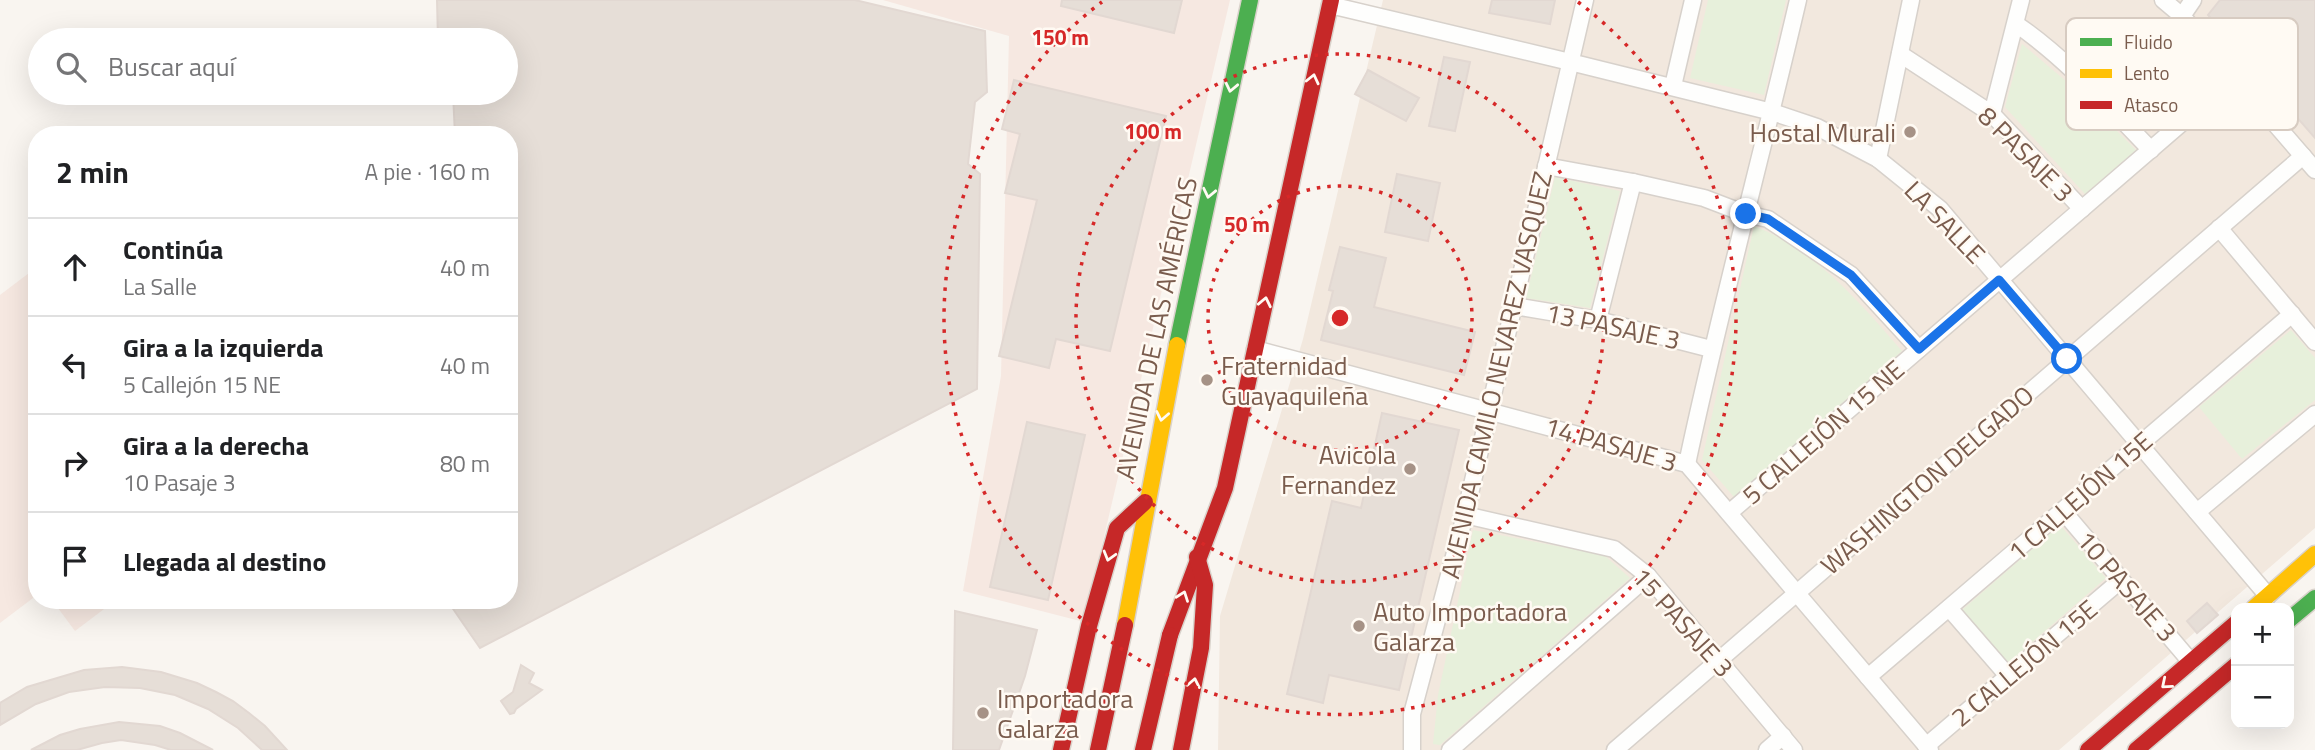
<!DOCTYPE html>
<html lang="es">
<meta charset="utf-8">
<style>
:root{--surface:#fff;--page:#f2f2f2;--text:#202124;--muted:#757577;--line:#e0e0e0}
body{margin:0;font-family:"Titillium Web",sans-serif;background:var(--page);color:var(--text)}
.controls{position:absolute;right:21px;bottom:21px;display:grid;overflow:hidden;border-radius:14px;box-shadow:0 7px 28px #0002}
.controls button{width:63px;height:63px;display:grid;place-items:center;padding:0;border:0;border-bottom:2px solid var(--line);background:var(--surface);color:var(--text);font:35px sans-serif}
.stop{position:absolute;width:21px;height:21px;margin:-16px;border:5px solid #1a73e8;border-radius:50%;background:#fff}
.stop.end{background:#1a73e8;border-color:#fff;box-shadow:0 2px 7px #0008}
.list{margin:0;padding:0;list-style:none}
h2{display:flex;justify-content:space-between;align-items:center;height:91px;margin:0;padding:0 28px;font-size:30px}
h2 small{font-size:23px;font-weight:400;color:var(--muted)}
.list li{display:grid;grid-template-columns:46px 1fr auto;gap:21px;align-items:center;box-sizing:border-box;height:98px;padding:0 28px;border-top:2px solid var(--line)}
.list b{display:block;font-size:26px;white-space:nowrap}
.list p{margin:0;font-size:23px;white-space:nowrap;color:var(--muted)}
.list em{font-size:23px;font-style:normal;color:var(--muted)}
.icon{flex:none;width:38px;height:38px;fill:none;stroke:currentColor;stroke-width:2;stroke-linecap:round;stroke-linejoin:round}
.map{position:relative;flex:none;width:2315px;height:750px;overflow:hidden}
.search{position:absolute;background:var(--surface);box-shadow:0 7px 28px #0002;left:28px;top:28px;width:490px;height:77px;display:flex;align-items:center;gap:18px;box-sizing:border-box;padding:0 24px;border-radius:38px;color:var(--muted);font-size:26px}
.panel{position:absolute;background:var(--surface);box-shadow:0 7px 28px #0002;left:28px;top:126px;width:490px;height:483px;border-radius:28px}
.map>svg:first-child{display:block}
</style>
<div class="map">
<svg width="2315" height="750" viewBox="0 0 2315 750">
<rect width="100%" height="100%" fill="#f9f5f0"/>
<polygon fill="#f2e8de" points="1383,0 2315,0 2315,528 2059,750 1218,750 1220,616 1303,339"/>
<g fill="#f6e8e1">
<polygon points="883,0 1230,0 1084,622 963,591 1001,376 1009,36"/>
<polygon points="37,267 37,595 0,623 0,295"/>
<polygon points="52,600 116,600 75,631"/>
</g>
<g fill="#e7f0db">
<polygon points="1708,0 1786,0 1764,95 1690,78"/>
<polygon points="2022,44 2073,87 2136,150 2085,194 2005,107"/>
<polygon points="1555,177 1620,191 1590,308 1526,298"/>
<path d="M1754 226C1816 250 1860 303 1902 351L1734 497 1702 460Z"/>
<polygon points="2291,330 2315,358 2315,400 2242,459 2199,407"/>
<polygon points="2060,525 2106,578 2008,663 1962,610"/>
<polygon points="1473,530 1604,555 1630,578 1440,745 1433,744 1438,695"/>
</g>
<g fill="#e6ded7" stroke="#e2d8d2" stroke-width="2">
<polygon points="437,0 855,0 985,31 987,92 975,102 968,164 980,174 977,389 480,648 447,600 509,600 509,135 455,135 453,93 506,93 506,40 438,40"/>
<polygon points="1062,0 1182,0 1174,33 1061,6"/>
<polygon points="1492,0 1555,0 1550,24 1489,13"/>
<polygon points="2220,0 2315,0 2315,138 2208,15"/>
<polygon points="1444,57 1470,62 1455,131 1429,126"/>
<polygon points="1368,70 1419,98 1406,121 1355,94"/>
<polygon points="1014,80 1166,116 1110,351 1056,339 1049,368 999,356 1037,200 1005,193 1020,134 1002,129"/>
<polygon points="1397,174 1440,183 1428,241 1385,232"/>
<polygon points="1340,247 1386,258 1374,307 1475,332 1464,375 1321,340 1333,291 1329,290"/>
<polygon points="1382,413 1459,430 1399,690 1329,675 1323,703 1287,694 1332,501 1361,508"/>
<polygon points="1027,422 1085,435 1048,600 990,587"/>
<polygon points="2207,603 2218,615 2197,633 2187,621"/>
<polygon points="955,611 1037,630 1025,676 999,750 953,750"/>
<polygon points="521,665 534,673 529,683 542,690 516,709 514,713 510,714 501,701 513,692"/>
<polygon points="122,667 161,672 197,683 216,692 233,701 249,713 265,726 287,750 262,750 238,728 208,709 175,695 140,688 105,687 69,692 36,704 0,725 0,703 27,687 84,670"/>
<polygon points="119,722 160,726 180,733 213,750 171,750 155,745 121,740 102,743 77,750 31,750 60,735 80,729"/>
</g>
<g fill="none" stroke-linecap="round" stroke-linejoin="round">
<g stroke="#d7d1cb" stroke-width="19">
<g id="street">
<polyline points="2163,0 2182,16 2315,170"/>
<polyline points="1330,5 1570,62 1772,112 1817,127 1878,159 1940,209 2268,596"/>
<polyline points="2182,16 2193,0"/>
<path d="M2016 24C2067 59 2108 106 2151 150"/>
<polyline points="1900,54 1992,114 2082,209"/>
<polyline points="1673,86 1693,0"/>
<polyline points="1992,114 2021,0"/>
<polyline points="1878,159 1911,0"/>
<polyline points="1546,166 1633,182 1704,198 1746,214 1768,219 1851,275 1919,349"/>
<polyline points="2219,228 2315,342"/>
<polyline points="1514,306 1598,320 1711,349"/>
<polyline points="1598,320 1633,182"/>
<polyline points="1255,349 1687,464 1930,750"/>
<path d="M1687 464C1720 308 1762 155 1798 0"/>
<polyline points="2063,511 2191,662"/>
<polyline points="2197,512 2315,414"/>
<polyline points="1729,513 2235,77"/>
<polyline points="1465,515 1614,549 1648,576 1794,750"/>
<polyline points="1949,608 2008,676"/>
<polyline points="1868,677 2292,314"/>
<polyline points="1926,746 2121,580"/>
<polyline points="1412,750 1412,714 1465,515 1585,0"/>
<polyline points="1450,750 1648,576"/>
<polyline points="1615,750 2303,156"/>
<polyline points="1767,750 1783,736"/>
</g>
</g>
<g stroke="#d9d2cb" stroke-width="19">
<g id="fast">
<polyline points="1177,345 1250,0"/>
<polyline points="2289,620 2315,598"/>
</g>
</g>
<g stroke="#d9d2cb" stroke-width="19">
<g id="slow">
<polyline points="2254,608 2315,554"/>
<polyline points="1125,625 1177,345"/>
</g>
</g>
<g stroke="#d9d2cb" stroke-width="19">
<g id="jam">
<polyline points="1170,635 1225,488 1331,0"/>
<polyline points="1061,750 1089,626 1117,528 1145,502"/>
<polyline points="1098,750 1125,625"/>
<polyline points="1143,750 1170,635"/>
<polyline points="1181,750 1201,648 1205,585 1197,557"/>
<polyline points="2088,750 2236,623"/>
<polyline points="2136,750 2236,665"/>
</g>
</g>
<use href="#street" stroke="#fefefd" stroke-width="16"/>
<use href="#fast" stroke="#4caf50" stroke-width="16"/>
<use href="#slow" stroke="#ffc107" stroke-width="16"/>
<use href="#jam" stroke="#c62828" stroke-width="16"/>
</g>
<defs><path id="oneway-chevron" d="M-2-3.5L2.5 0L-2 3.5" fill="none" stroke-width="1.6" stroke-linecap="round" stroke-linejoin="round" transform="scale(1.75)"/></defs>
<g stroke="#fffaf3">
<use href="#oneway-chevron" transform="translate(1313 79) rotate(-77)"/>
<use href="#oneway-chevron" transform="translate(1231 87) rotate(102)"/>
<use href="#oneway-chevron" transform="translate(1209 193) rotate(102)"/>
<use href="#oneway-chevron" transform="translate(1265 302) rotate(-78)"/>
<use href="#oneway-chevron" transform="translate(1162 416) rotate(101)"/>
<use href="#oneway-chevron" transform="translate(1109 556) rotate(106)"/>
<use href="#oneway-chevron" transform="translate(1183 596) rotate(-70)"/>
<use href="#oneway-chevron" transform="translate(1194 683) rotate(-79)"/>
<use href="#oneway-chevron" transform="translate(2166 684) rotate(140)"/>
</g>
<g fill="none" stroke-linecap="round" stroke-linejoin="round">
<polyline stroke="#1a73e8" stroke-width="9" points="1746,214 1768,219 1851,275 1919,349 1999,280 2067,359"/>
</g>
<g fill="none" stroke="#d62828" stroke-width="3.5" stroke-dasharray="3.5 7">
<circle cx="1340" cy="318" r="132"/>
<circle cx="1340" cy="318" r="264"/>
<path d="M1578 2A396 396 0 1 1 1102 2"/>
</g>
<g fill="#a69286" stroke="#fffaf3" stroke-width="2.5">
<circle cx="1910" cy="132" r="7"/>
<circle cx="1207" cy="380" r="7"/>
<circle cx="1410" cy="469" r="7"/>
<circle cx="1359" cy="626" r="7"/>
<circle cx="983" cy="713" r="7"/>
</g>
<g text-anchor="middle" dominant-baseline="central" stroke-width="5" stroke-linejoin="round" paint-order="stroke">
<g font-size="26" fill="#7a5c4d" stroke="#fffaf3" text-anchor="start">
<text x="1896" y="132" text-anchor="end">Hostal Murali</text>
<text x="1221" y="365">Fraternidad<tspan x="1221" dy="30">Guayaquileña</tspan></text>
<text x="1396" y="454" text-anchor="end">Avicola<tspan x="1396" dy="30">Fernandez</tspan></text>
<text x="1373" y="611">Auto Importadora<tspan x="1373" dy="30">Galarza</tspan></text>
<text x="997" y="698">Importadora<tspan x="997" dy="30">Galarza</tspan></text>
</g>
<g font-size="26" fill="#7a5c4d" stroke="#fffaf3">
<text transform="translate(2026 154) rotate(45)">8 PASAJE 3</text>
<text transform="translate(1945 222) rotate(46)">LA SALLE</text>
<text transform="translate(1613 326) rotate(12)">13 PASAJE 3</text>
<text transform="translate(1156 328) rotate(-78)">AVENIDA DE LAS AMÉRICAS</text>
<text transform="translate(1496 375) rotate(-77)">AVENIDA CAMILO NEVAREZ VASQUEZ</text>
<text transform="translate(1823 432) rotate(-41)">5 CALLEJÓN 15 NE</text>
<text transform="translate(1611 444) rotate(16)">14 PASAJE 3</text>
<text transform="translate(1927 480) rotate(-41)">WASHINGTON DELGADO</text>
<text transform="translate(2080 496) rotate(-41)">1 CALLEJÓN 15E</text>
<text transform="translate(2127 586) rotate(49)">10 PASAJE 3</text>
<text transform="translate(1683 622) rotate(48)">15 PASAJE 3</text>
<text transform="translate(2024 663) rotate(-40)">2 CALLEJÓN 15E</text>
</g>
</g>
<rect x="2066" y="18" width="232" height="112" rx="10" fill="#fffaf3" stroke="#d7cbc1" stroke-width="2"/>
<rect x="2080" y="38" width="32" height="8" fill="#4caf50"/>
<rect x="2080" y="69" width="32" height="9" fill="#ffc107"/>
<rect x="2080" y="101" width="32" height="8" fill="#c62828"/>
<g font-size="19" fill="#7a5c4d">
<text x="2124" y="49">Fluido</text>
<text x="2124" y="80">Lento</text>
<text x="2124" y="112">Atasco</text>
</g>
<circle cx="1340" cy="318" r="10" fill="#d62828" stroke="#fffaf3" stroke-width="3.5"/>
<g font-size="21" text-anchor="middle" font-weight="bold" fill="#d62828" stroke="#fffaf3" stroke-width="5" stroke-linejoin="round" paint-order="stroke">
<text x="1060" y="45">150 m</text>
<text x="1153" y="139">100 m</text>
<text x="1247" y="232">50 m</text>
</g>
</svg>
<div class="controls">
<button>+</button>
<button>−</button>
</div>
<div class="stop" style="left:2067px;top:359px"></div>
<div class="stop end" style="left:1746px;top:214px"></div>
<div class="search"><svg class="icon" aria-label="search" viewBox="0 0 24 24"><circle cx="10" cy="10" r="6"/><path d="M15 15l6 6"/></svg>Buscar aquí</div>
<section class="panel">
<h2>2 min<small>A pie · 160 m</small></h2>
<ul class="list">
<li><svg class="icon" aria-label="ahead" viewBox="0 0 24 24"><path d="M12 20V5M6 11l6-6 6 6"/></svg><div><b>Continúa</b><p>La Salle</p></div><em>40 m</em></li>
<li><svg class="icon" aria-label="left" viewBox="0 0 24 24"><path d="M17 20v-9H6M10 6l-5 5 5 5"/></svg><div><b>Gira a la izquierda</b><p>5 Callejón 15 NE</p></div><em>40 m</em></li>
<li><svg class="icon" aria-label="right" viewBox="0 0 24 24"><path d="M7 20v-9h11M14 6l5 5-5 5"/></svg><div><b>Gira a la derecha</b><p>10 Pasaje 3</p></div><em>80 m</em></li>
<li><svg class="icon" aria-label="arrive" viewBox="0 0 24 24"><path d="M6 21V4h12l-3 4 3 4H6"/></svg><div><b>Llegada al destino</b></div></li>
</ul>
</section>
</div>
